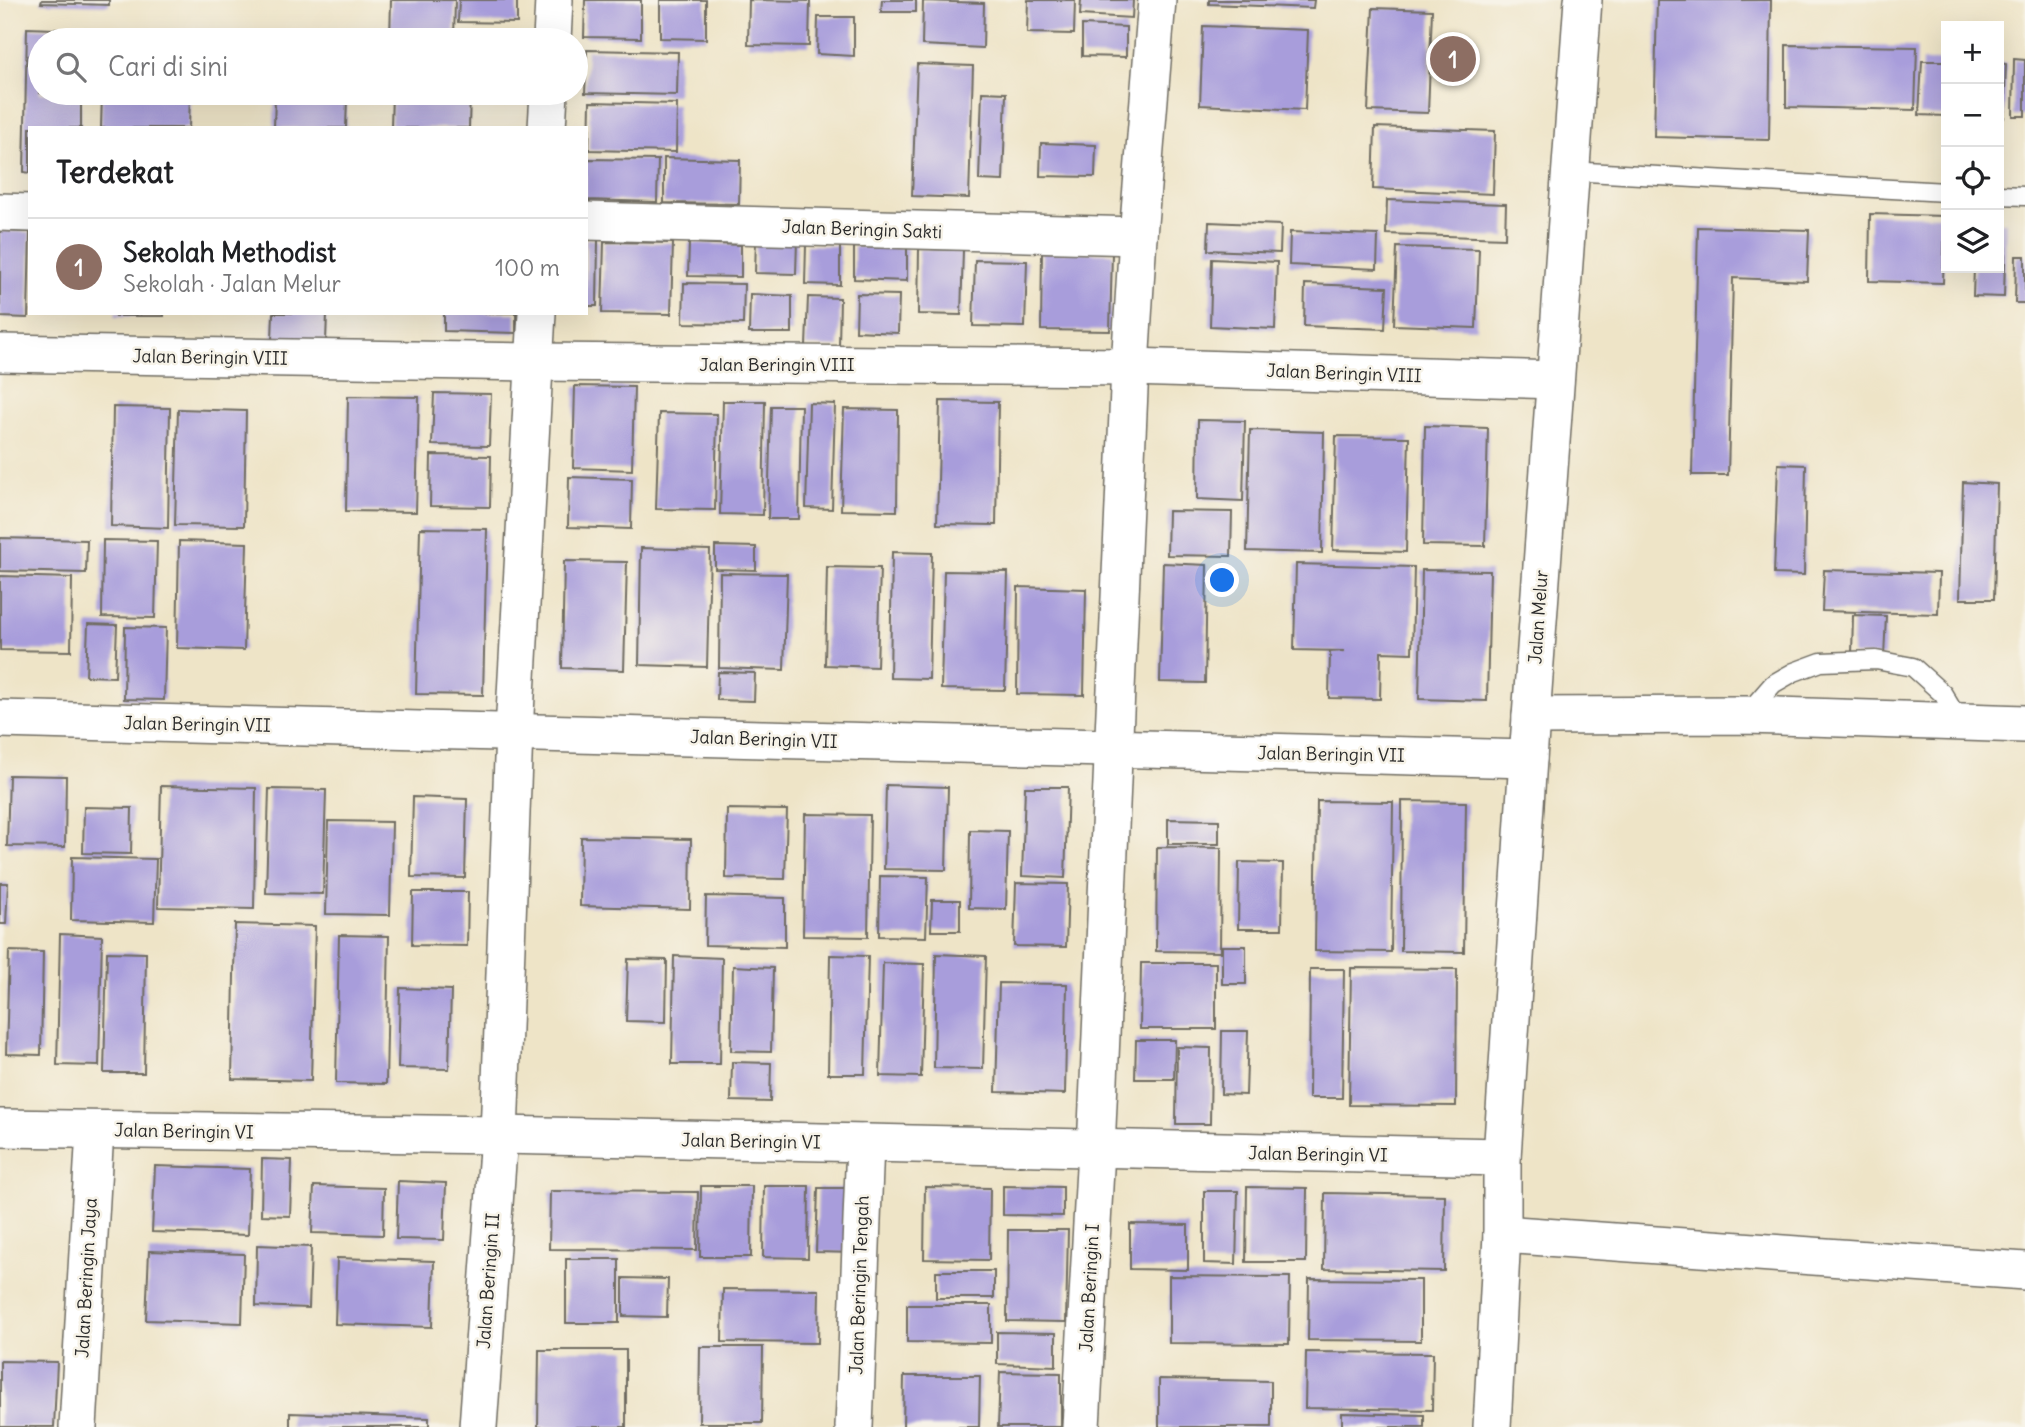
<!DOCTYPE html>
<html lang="id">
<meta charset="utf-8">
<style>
:root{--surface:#fff;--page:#f2f2f2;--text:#202124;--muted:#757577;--line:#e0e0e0;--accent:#b5179e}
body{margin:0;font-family:Delius,sans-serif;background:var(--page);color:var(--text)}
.controls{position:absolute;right:21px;top:21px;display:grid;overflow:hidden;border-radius:0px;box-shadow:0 7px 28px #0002}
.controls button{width:63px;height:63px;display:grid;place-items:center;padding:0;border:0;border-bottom:2px solid var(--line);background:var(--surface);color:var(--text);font:35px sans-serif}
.you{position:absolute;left:1223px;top:581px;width:24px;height:24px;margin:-18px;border:5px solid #fff;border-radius:50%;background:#1a73e8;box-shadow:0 0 0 10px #1a73e833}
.badge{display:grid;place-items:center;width:46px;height:46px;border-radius:50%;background:var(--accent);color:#fff;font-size:23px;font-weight:700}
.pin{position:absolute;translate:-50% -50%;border:4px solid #fff;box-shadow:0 2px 7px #0006}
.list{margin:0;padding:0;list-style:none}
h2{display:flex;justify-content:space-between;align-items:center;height:91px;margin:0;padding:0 28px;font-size:30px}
h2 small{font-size:23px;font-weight:400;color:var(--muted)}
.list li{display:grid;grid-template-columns:46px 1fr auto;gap:21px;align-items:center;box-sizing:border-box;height:98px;padding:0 28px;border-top:2px solid var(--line)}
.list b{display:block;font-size:26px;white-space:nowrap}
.list p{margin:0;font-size:23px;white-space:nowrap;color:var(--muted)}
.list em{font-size:23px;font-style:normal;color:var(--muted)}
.icon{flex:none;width:38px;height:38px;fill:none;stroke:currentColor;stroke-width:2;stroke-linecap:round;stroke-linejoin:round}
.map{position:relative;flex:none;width:2025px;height:1427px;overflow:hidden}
.search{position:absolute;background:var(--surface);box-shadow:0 7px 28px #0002;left:28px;top:28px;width:560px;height:77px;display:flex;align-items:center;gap:18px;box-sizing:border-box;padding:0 24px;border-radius:38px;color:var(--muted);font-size:26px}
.panel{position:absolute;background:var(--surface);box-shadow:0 7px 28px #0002;left:28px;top:126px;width:560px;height:189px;border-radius:0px}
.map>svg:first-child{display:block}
</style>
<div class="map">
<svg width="2025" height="1427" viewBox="0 0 2025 1427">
<rect width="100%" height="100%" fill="#f7f3e8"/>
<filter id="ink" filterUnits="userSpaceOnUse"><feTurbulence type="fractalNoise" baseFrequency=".0143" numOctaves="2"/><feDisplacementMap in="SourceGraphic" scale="14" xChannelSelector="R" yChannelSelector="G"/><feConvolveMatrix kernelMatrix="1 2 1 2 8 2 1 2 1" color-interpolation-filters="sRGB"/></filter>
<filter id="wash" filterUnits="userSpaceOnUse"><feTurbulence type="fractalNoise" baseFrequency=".00686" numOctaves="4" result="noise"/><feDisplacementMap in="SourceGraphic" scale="28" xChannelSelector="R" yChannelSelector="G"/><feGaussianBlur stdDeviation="1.57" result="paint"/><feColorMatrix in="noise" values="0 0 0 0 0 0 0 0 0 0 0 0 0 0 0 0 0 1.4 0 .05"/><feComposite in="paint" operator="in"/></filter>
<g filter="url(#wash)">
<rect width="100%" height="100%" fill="#eee4c7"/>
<g id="blocks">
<g fill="#a89ddb">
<polygon points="42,0 109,0 109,5 41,3"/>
<polygon points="391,0 455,0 454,40 390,40"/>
<polygon points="459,0 517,0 517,23 458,22"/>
<polygon points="585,0 641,0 641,38 584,37"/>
<polygon points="660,0 706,0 706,39 660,38"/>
<polygon points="749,0 810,1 809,46 748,45"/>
<polygon points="882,0 916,0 916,12 881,12"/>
<polygon points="1028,0 1075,0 1074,34 1027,33"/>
<polygon points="1081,0 1133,0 1132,18 1080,15"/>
<polygon points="1209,0 1314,0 1313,8 1209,4"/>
<polygon points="1657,0 1771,0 1769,140 1654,137"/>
<polygon points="923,1 984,3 983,48 922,45"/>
<polygon points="1373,8 1432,10 1428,113 1368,111"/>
<polygon points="818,17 854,17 854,56 817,54"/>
<polygon points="1082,25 1126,27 1126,57 1082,56"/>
<polygon points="1203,26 1308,30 1305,110 1200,105"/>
<polygon points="27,28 83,30 82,40 40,40 40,93 81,93 81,128 30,128 30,173 24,172"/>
<polygon points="1786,45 1917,47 1915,110 1786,107"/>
<polygon points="587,50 678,52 677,95 585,93"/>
<polygon points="2014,59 2025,60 2025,116 2013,116"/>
<polygon points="1922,61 1946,61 1946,116 1919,115"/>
<polygon points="1999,63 2006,64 2004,118 1999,118"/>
<polygon points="917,64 973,66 969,198 912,196"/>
<polygon points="982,92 1006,93 1003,181 979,180"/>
<polygon points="102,93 190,93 189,128 101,128"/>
<polygon points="392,93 470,93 469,128 391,128"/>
<polygon points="275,96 347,98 346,128 274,128"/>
<polygon points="590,102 677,104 676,152 589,150"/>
<polygon points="1375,127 1495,131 1493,194 1373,189"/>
<polygon points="1041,143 1096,145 1095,177 1040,176"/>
<polygon points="664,158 740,160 739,204 664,203"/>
<polygon points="586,159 658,160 657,202 586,200"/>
<polygon points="1387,200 1506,204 1505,238 1386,234"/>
<polygon points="1870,214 1945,216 1943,283 1869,281"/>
<polygon points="1209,222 1281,225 1280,253 1208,250"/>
<polygon points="1999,222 2006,222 2004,297 1973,296 1974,268 1999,268"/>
<polygon points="1698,227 1809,230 1807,281 1733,278 1728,475 1692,475"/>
<polygon points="0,231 30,232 28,318 0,317"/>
<polygon points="1290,232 1378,235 1377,269 1289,265"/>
<polygon points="586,239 598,240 597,306 586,306"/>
<polygon points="756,239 797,240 796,274 755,273"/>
<polygon points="604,242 673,243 671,314 602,313"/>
<polygon points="689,243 741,245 741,277 688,276"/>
<polygon points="806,245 840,246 840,285 805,284"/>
<polygon points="854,247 907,248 907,281 854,279"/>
<polygon points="1397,247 1479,249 1476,328 1394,325"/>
<polygon points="919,249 963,250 961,315 918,314"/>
<polygon points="1042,252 1112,253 1110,331 1041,330"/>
<polygon points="2016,256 2025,256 2025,303 2015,303"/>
<polygon points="1212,259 1277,262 1275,329 1210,326"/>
<polygon points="975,260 1027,261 1025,327 973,326"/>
<polygon points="684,283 744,284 743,324 683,323"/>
<polygon points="1305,284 1387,287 1385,329 1304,326"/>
<polygon points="750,294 792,296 792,333 749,333"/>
<polygon points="857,294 899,295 898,333 856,331"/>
<polygon points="808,297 840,298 839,347 806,346"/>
<rect x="115" y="313" width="49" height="3"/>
<polygon points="273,313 327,313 326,342 272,340"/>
<polygon points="444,313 516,313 516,333 444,331"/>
<polygon points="575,386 634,387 632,470 573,468"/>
<polygon points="434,393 491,394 489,446 432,445"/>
<polygon points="348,396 419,397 416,512 346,511"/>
<polygon points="723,401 765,401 763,515 720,514"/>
<polygon points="940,401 998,402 996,525 937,524"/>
<polygon points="809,403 835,404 832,509 806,508"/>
<polygon points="771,406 801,406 799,519 768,519"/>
<polygon points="113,407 170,408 168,528 111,526"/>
<polygon points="178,409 246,411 244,526 175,525"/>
<polygon points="844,409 898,410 897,511 841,510"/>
<polygon points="659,413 717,414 715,510 656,509"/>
<polygon points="1198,420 1245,421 1243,501 1197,499"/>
<polygon points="1425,426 1488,428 1485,546 1423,545"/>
<polygon points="1250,430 1324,432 1322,553 1247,551"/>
<polygon points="1336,436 1409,437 1406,552 1333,550"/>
<polygon points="431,455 491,456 490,507 430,506"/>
<polygon points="1778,464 1806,465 1804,575 1774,574"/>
<polygon points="569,477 632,479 631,529 568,527"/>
<polygon points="1963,482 1997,484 1994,599 1960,599"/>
<polygon points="1168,511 1232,512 1231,556 1167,555"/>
<polygon points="420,528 487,529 483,695 416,694"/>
<polygon points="0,538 87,540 86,573 0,571"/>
<polygon points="103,540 157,541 155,618 102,617"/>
<polygon points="179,541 247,543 244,650 177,648"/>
<polygon points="715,546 756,547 756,570 715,569"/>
<polygon points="641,548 710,550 707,667 639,665"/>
<polygon points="892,552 932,553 929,679 890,678"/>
<polygon points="564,561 627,562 624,670 562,668"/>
<polygon points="1163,563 1207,565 1205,683 1160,682"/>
<polygon points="1296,564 1414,567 1412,653 1381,652 1380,699 1329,698 1330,652 1345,651 1294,650"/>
<polygon points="827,567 880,568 877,667 825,665"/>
<polygon points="1422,570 1490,571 1487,701 1419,699"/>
<polygon points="1824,570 1939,573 1938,614 1822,611"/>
<polygon points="944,571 1008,572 1005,690 941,689"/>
<polygon points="720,573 787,574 784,670 719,668"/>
<polygon points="0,576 72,578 71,651 0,650"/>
<polygon points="1018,587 1086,589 1084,695 1017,694"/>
<polygon points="1853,615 1886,616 1884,656 1852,655"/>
<polygon points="88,624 117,625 115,677 86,676"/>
<polygon points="125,627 166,628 164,700 124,699"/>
<polygon points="718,672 755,673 754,701 717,700"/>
<polygon points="9,775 66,776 65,847 7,846"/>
<polygon points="886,785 948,787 946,870 884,869"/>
<polygon points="161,786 256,788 254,909 158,907"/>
<polygon points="1025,787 1068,787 1065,878 1022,876"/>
<polygon points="269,789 326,790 323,894 266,893"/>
<polygon points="413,797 467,799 465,878 411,877"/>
<polygon points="1317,801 1393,802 1391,952 1315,951"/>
<polygon points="1402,801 1466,802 1464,952 1401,951"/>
<polygon points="84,807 132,808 131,854 83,853"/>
<polygon points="727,809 787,810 785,879 726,878"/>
<polygon points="805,814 870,815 868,937 803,936"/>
<polygon points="1168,819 1219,820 1219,844 1168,844"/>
<polygon points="328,821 392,822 390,915 326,914"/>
<polygon points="970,830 1008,831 1006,909 969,908"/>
<polygon points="581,837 691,839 690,909 580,906"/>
<polygon points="1157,847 1221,848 1220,952 1156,951"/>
<polygon points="72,857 156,859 154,922 71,920"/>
<polygon points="1239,862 1283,863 1282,929 1238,929"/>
<polygon points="880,876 928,877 926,937 879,936"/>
<polygon points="0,883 8,883 6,924 0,924"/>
<polygon points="1016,883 1068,884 1066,947 1014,946"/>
<polygon points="413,892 468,892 467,946 412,945"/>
<polygon points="706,896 785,898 785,947 705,945"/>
<polygon points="932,900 960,900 960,931 931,931"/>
<polygon points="235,924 315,926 311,1081 232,1079"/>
<polygon points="60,934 102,936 99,1066 57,1065"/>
<polygon points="339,935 389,936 386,1084 336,1083"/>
<rect x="1222" y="946" width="24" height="38"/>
<polygon points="9,951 43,952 41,1055 6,1054"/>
<polygon points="107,952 146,953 144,1073 104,1073"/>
<polygon points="936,954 986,956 983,1069 934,1068"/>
<polygon points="830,955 868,956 865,1074 828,1074"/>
<polygon points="674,956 722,958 720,1064 672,1064"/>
<polygon points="628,959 667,960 666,1022 626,1021"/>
<polygon points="883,963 924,964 921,1077 880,1076"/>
<polygon points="1141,963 1216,963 1216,1029 1140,1029"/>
<polygon points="733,966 773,968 771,1052 731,1051"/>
<polygon points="1351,968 1457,969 1456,1106 1349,1105"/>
<polygon points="1310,969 1344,969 1342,1098 1309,1098"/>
<polygon points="999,983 1067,984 1065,1094 996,1092"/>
<polygon points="400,988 451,990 449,1069 398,1068"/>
<polygon points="1222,1031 1248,1031 1246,1095 1221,1094"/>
<polygon points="1136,1040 1175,1040 1174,1079 1135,1079"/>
<polygon points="1177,1047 1211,1048 1210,1124 1176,1124"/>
<polygon points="732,1062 771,1063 770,1102 731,1101"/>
<polygon points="262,1159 292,1160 290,1216 261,1215"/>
<polygon points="155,1166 250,1169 248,1235 152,1232"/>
<polygon points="398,1181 446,1183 444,1240 396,1239"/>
<polygon points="314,1186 384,1188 383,1235 312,1233"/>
<polygon points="701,1186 752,1186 751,1257 700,1257"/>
<polygon points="764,1186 809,1186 808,1258 763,1257"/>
<polygon points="1003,1186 1063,1187 1063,1216 1003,1215"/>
<polygon points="925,1187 990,1188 989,1260 924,1259"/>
<polygon points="1247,1187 1307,1188 1306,1262 1246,1262"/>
<polygon points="818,1188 856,1188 855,1253 816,1252"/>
<polygon points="550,1191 698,1192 697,1250 549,1249"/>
<polygon points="1204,1191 1238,1191 1236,1264 1204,1263"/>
<polygon points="1325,1193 1445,1195 1444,1271 1324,1269"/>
<polygon points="1130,1224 1188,1225 1188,1270 1130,1269"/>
<polygon points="1008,1230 1068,1230 1066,1322 1007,1321"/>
<polygon points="257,1245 311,1247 309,1308 256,1306"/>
<polygon points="149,1251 244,1254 242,1323 146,1320"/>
<polygon points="337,1258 434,1261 432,1327 335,1324"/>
<rect x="566" y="1259" width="53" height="64"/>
<rect x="936" y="1271" width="58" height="27"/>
<polygon points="1169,1276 1290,1277 1289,1344 1169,1343"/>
<polygon points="623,1278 668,1279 667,1317 623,1316"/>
<polygon points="1309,1279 1421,1280 1421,1341 1308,1340"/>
<polygon points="723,1289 819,1290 818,1343 722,1342"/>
<polygon points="907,1305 991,1305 991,1343 907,1342"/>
<polygon points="997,1332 1056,1333 1056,1366 997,1364"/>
<polygon points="700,1347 763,1347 762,1423 699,1423"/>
<polygon points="539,1350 626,1350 626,1427 538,1427"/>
<polygon points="1306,1352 1433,1353 1432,1410 1305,1408"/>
<polygon points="0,1361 57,1362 54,1427 0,1427"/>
<polygon points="1000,1372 1061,1373 1061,1427 998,1427"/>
<polygon points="904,1376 980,1376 979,1427 903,1427"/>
<polygon points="1159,1379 1271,1381 1271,1427 1159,1427"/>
<polygon points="290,1413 429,1418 429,1427 290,1427"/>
<polygon points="1342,1413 1424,1415 1424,1427 1342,1427"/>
</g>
</g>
</g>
<g filter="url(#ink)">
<use href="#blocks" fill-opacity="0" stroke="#6f6c62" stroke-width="2"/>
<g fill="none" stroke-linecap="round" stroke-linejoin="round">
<g stroke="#6f6c62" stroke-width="21">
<g id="service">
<polyline points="1569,171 1946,192"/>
<polyline points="1999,195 2025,196"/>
<polyline points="1746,715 1773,684 1794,672 1821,662 1876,660 1913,667 1943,694 1959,721"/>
</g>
</g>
<g stroke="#6f6c62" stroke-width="40">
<g id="minor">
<polyline points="552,40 554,0"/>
<polyline points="547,128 549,93"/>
<polyline points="0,212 30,213"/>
<polyline points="586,221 1138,236"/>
<polyline points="0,353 535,362 1130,367 1555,380"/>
<polyline points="1531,716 1746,715 2025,724"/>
<polyline points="0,719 1528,759"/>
<polyline points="0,1128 499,1135 1502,1157"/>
<polyline points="1502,1234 2025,1271"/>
<polyline points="78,1427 95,1130"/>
<polyline points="478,1427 499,1135 514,732 537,313"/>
<polyline points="854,1427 865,1143"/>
<polyline points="1081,1427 1096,1150 1130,367 1138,236 1157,0"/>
<polyline points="1492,1427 1502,1234 1502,1157 1528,759 1583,0"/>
</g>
</g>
<use href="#service" stroke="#fff" stroke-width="18"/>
<use href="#minor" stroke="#fff" stroke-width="37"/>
</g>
</g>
<g text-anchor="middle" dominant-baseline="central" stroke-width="5" stroke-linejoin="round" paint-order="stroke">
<g font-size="18" fill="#2b2b2b" stroke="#f7f3e8">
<text transform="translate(862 229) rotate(2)">Jalan Beringin Sakti</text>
<text transform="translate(210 357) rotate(1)">Jalan Beringin VIII</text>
<text x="777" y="364">Jalan Beringin VIII</text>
<text transform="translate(1344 373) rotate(2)">Jalan Beringin VIII</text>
<text transform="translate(1538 617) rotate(-86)">Jalan Melur</text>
<text transform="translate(197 724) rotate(1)">Jalan Beringin VII</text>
<text transform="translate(764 739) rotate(2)">Jalan Beringin VII</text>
<text transform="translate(1331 754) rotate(1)">Jalan Beringin VII</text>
<text transform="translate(184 1131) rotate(1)">Jalan Beringin VI</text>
<text transform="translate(751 1141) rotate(1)">Jalan Beringin VI</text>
<text transform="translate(1318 1154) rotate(1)">Jalan Beringin VI</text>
<text transform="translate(86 1278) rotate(-87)">Jalan Beringin Jaya</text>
<text transform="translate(488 1281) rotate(-86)">Jalan Beringin II</text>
<text transform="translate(859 1285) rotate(-88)">Jalan Beringin Tengah</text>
<text transform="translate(1089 1288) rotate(-87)">Jalan Beringin I</text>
</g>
</g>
</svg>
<div class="controls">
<button>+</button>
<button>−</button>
<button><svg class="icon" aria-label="locate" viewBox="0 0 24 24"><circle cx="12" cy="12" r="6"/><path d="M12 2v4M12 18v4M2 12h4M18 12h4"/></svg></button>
<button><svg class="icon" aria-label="layers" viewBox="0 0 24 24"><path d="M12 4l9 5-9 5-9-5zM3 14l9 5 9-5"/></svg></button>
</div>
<div class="you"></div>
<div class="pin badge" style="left:1453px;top:59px;background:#8d6e63">1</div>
<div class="search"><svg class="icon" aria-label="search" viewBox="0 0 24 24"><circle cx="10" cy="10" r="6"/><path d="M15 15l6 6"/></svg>Cari di sini</div>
<section class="panel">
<h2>Terdekat<small></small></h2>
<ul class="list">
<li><span class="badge" style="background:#8d6e63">1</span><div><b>Sekolah Methodist</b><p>Sekolah · Jalan Melur</p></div><em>100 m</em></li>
</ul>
</section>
</div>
